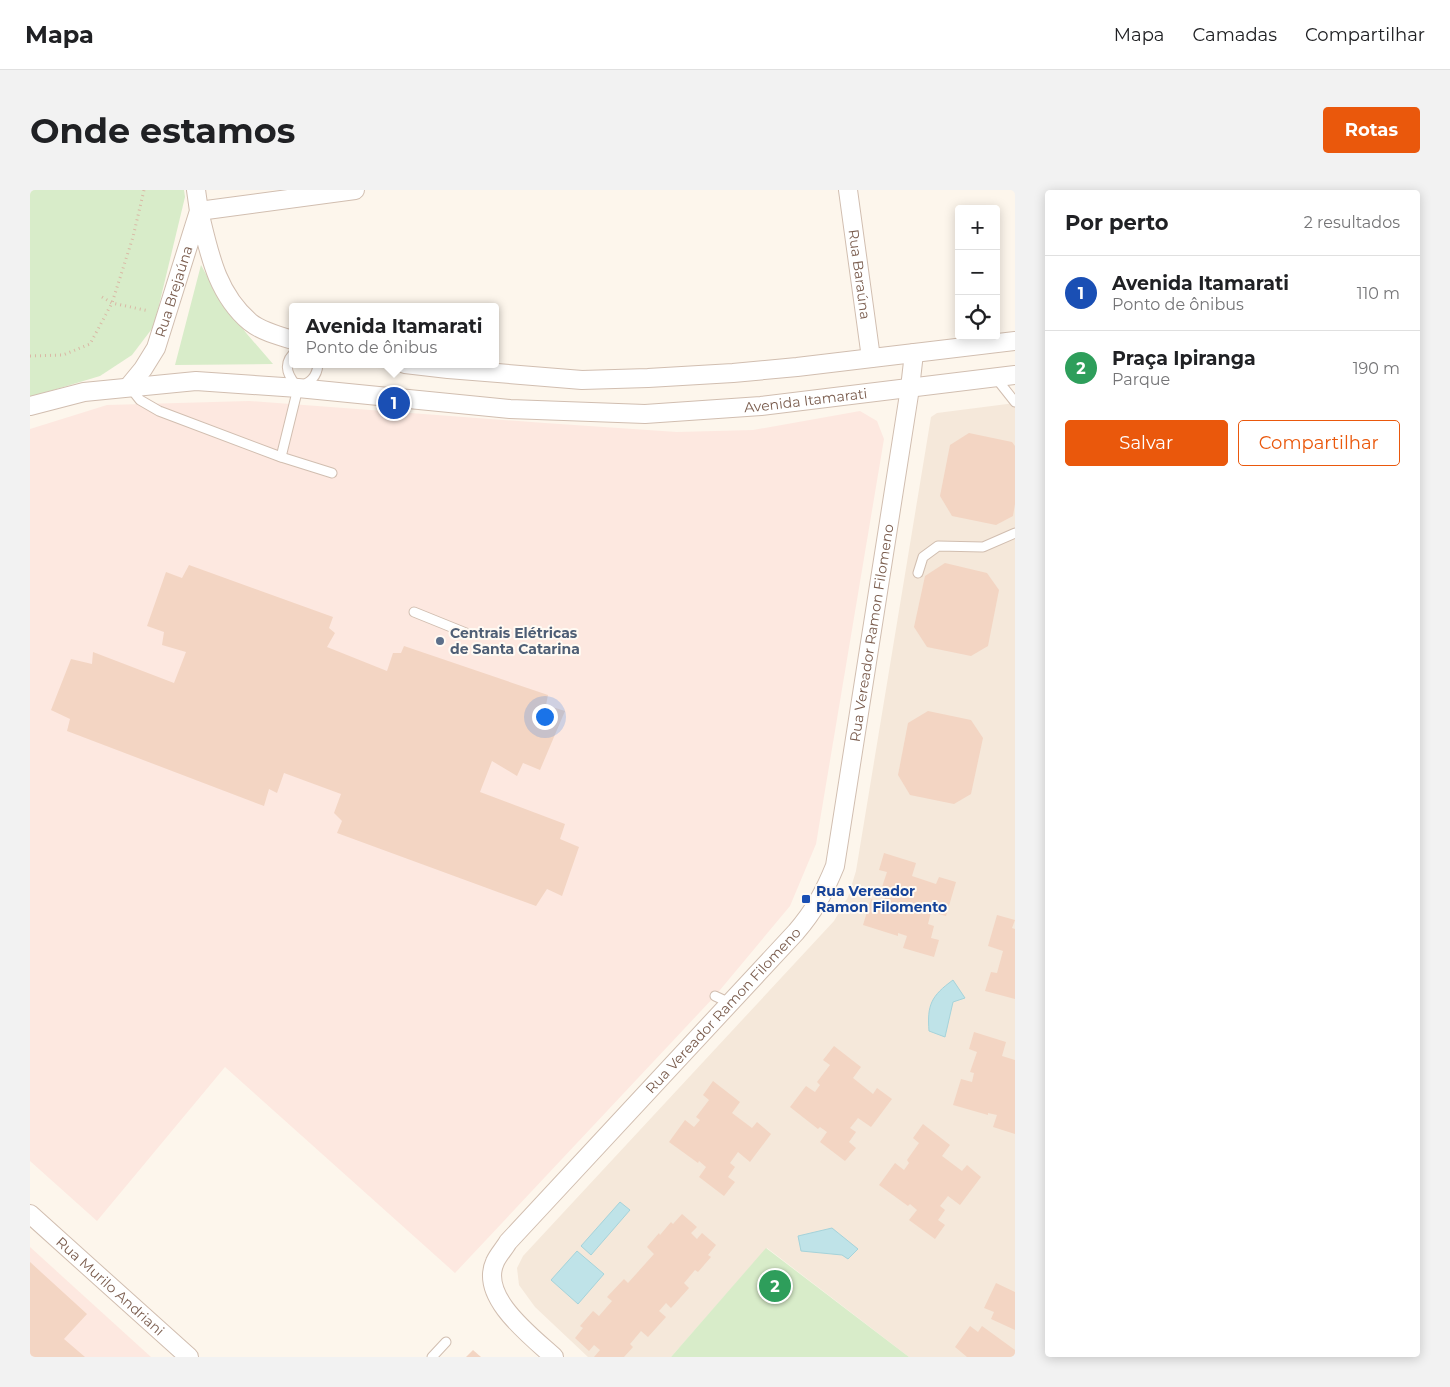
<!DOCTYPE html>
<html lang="pt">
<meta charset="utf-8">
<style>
:root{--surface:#fff;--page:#f2f2f2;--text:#202124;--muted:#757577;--line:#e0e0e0;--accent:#ea580c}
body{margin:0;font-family:Montserrat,sans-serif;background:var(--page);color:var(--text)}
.controls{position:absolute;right:15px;top:15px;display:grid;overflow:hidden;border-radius:5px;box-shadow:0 2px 12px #0003}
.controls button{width:45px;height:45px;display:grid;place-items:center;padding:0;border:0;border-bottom:1px solid var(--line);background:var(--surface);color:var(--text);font:25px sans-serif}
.you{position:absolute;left:514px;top:526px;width:18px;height:18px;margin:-12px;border:4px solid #fff;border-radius:50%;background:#1a73e8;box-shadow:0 0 0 8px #1a73e833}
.badge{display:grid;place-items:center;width:32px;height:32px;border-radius:50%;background:var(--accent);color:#fff;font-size:16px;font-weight:700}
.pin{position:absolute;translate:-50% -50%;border:2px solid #fff;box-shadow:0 1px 5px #0006}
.popup{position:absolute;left:259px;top:113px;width:210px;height:65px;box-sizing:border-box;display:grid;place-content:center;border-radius:5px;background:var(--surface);filter:drop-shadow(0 1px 4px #0005);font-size:16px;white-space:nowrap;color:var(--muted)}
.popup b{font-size:19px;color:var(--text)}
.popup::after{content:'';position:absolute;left:50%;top:100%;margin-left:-10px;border:10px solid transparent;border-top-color:var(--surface)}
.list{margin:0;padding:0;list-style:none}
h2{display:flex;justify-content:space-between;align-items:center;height:65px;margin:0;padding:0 20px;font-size:21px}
h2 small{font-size:16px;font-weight:400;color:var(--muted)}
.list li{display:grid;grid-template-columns:32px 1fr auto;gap:15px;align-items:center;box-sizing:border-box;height:75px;padding:0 20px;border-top:1px solid var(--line)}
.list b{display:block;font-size:19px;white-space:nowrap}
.list p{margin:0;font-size:16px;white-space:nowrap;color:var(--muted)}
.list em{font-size:16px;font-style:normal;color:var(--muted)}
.actions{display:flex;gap:10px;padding:15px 20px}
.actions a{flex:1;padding:11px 0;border:1px solid var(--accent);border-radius:5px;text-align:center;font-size:18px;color:var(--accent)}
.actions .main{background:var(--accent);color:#fff}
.icon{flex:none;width:28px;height:28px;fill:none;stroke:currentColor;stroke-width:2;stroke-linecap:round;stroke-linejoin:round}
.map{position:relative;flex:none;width:985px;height:1167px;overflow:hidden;border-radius:5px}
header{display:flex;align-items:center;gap:30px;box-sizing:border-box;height:70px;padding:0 25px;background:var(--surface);border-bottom:1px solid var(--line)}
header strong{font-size:24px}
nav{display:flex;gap:28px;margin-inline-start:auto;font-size:18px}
.intro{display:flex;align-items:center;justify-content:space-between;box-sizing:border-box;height:120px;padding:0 30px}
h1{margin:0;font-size:35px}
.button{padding:12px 22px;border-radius:5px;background:var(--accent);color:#fff;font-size:18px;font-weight:700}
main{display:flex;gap:30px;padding:0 30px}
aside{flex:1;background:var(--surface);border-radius:5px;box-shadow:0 2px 12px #0003}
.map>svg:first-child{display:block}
</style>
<header>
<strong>Mapa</strong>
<nav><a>Mapa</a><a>Camadas</a><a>Compartilhar</a></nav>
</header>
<div class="intro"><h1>Onde estamos</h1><a class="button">Rotas</a></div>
<main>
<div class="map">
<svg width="985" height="1167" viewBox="0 0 985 1167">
<rect width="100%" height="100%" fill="#fdf6ec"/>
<polygon fill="#f5e8da" points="985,213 985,1167 879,1167 737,1058 641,1167 558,1167 505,1117 489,1095 487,1078 493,1066 804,731 818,707 826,681 901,227 907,223"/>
<g fill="#fde8e0">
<polygon points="219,211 515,233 647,242 723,240 830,221 847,231 854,249 786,654 760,716 685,806 425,1083 195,877 67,1031 0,971 0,239 77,215"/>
<polygon points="0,1057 121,1167 0,1167"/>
</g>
<g fill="#d8ecc9">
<polygon points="0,0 154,0 155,7 124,136 102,165 70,186 0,207"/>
<polygon points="171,75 189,108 217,144 243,174 145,175"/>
<polygon points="736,1058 879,1167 641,1167"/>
</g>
<g fill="#bfe3e8" stroke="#a5d3da">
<path d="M923 790 935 808 923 812 915 847 899 841C897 815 901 806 923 790Z"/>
<polygon points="590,1012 600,1020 561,1065 551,1056"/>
<polygon points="802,1038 828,1059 818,1069 812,1065 771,1061 768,1046"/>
<polygon points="547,1061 574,1084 548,1114 521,1090"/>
</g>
<g fill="#f3d5c3">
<polygon points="939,243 982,252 985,256 985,314 983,326 966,335 922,326 910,306 920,255"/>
<polygon points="915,373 957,383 969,400 958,456 941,466 897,457 884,437 895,386"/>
<polygon points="159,375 303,427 299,438 305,443 297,457 357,481 363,463 371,463 374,456 518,505 516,515 535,521 510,580 493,573 487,586 462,571 450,602 535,634 530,649 549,657 532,706 517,699 506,716 307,643 312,631 304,623 311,604 254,583 247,603 239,599 234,616 37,541 40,529 21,520 41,469 62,474 63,462 144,493 156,462 132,455 134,442 117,436 136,382 152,388"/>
<polygon points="898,521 941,530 953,548 941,604 924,614 880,605 868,585 878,533"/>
<polygon points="854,663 886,673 882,686 906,694 909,687 926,692 916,726 901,722 898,734 904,736 901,748 909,750 904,767 873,758 877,746 868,743 868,746 833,735 841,709 851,713 854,704 850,703 857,682 849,680"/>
<polygon points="967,725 985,730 982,738 985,739 985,809 955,801 961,782 967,783 973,761 958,756"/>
<polygon points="944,842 976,852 972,866 985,870 985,944 963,937 967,925 958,923 958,925 923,915 931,889 942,892 944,883 940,882 947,862 939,859"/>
<polygon points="804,856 831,877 823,888 843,904 847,898 862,909 841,937 828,928 820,938 826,942 819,952 826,958 815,971 790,952 797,942 790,937 788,939 760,917 776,896 785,902 790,895 787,892 800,875 793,870"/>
<polygon points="683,891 710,912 702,923 722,938 727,932 741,944 720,972 708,962 700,973 705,977 698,987 705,992 694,1006 669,987 676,977 669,971 668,973 639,952 655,930 664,937 670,930 666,927 679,910 673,905"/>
<polygon points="893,934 920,955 912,966 932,981 937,975 951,987 930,1015 918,1006 910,1016 915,1020 908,1030 915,1035 905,1049 879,1030 887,1020 880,1014 878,1016 849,995 865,973 874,980 879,973 877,970 889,953 883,948"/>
<polygon points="652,1024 667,1037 661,1043 667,1049 672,1043 686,1055 678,1065 681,1067 668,1082 665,1080 654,1093 659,1098 641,1118 636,1113 629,1121 636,1127 618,1147 611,1141 600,1154 603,1157 594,1167 564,1167 570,1160 564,1155 559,1161 545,1148 553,1138 550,1136 563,1121 569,1126 582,1111 577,1107 594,1089 598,1093 624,1064 617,1057 629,1043 630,1045 641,1032 643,1034"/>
<polygon points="0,1072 57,1124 34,1149 55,1167 0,1167"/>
<polygon points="966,1093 985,1102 985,1140 961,1129 964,1122 954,1118"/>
<polygon points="940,1136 948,1142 952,1136 985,1160 985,1167 937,1167 925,1157"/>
<polygon points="443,1160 451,1167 436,1167"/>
</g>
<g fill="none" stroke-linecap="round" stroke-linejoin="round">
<g stroke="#d1beb0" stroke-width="11">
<g id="service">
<path d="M263 164C252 176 259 187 268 198"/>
<polyline points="966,188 985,212"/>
<polyline points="99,196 110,210 129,221 251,267 302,283"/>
<path d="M251 267 268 198C280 192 287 188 288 174"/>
<polyline points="888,383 893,367 908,356 953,357 985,343"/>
<polyline points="384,422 436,443"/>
<polyline points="685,806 700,813"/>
<polyline points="402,1167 416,1152"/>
</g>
</g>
<g stroke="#d1beb0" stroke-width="20">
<g id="minor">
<path id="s1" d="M818 0 841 168"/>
<path d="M169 21C179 62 186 103 220 132 231 141 249 146 263 150"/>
<polyline points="169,21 325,0"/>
<polyline points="375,174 418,179 552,190 618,188 703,183 767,177 985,151"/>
<path id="s2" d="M99 196 113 179 126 158 169 21 166 0"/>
<path id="s3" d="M0 216 54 202 166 191 268 198 480 219 615 224 731 216 985 185"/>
<path id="s4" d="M0 1024 159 1167"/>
<path id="s5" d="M524 1167C501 1146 449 1107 465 1072 468 1065 474 1059 478 1052L766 742C784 721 794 703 805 676L880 198 884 163"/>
</g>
</g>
<g stroke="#d9b8a5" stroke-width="3" stroke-dasharray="1 4" stroke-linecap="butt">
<polyline points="72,107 82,113 119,121"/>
<polyline points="0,166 33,165 60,154 82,113 103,47 114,0"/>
</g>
<use href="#service" stroke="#fff" stroke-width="9"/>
<use href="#minor" stroke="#fff" stroke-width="18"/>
</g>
<circle fill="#5c6f8a" stroke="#fffaf3" stroke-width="2" cx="410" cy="451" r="5"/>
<rect fill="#1a4fb4" stroke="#fffaf3" stroke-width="2" x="771" y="704" width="10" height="10" rx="2.5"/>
<g text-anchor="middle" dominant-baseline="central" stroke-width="4" stroke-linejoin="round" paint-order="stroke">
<g font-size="14" fill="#7a5c4d" stroke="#fffaf3">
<text stroke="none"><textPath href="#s1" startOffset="85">Rua Baraúna</textPath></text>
<text stroke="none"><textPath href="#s2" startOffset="106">Rua Brejaúna</textPath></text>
<text stroke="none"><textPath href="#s3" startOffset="780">Avenida Itamarati</textPath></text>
<text stroke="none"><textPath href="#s5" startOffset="879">Rua Vereador Ramon Filomeno</textPath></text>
<text stroke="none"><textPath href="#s5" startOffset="459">Rua Vereador Ramon Filomeno</textPath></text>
<text stroke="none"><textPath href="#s4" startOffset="108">Rua Murilo Andriani</textPath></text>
</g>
<g font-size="14" font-weight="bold" fill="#4e5e75" stroke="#fffaf3" text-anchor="start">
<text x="420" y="443">Centrais Elétricas<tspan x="420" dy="16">de Santa Catarina</tspan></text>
</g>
<g font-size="14" font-weight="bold" fill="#164399" stroke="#fffaf3" text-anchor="start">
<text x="786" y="701">Rua Vereador<tspan x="786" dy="16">Ramon Filomento</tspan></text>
</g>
</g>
</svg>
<div class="controls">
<button>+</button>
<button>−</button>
<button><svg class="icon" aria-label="locate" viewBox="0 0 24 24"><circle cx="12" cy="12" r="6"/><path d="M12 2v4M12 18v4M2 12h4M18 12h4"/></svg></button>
</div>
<div class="you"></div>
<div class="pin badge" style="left:364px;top:213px;background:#1a4fb4">1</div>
<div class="popup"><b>Avenida Itamarati</b>Ponto de ônibus</div>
<div class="pin badge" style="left:745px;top:1096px;background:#2e9e5b">2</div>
</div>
<aside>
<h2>Por perto<small>2 resultados</small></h2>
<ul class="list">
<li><span class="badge" style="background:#1a4fb4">1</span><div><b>Avenida Itamarati</b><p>Ponto de ônibus</p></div><em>110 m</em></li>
<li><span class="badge" style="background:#2e9e5b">2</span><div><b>Praça Ipiranga</b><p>Parque</p></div><em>190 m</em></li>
</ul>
<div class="actions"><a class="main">Salvar</a><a>Compartilhar</a></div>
</aside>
</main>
